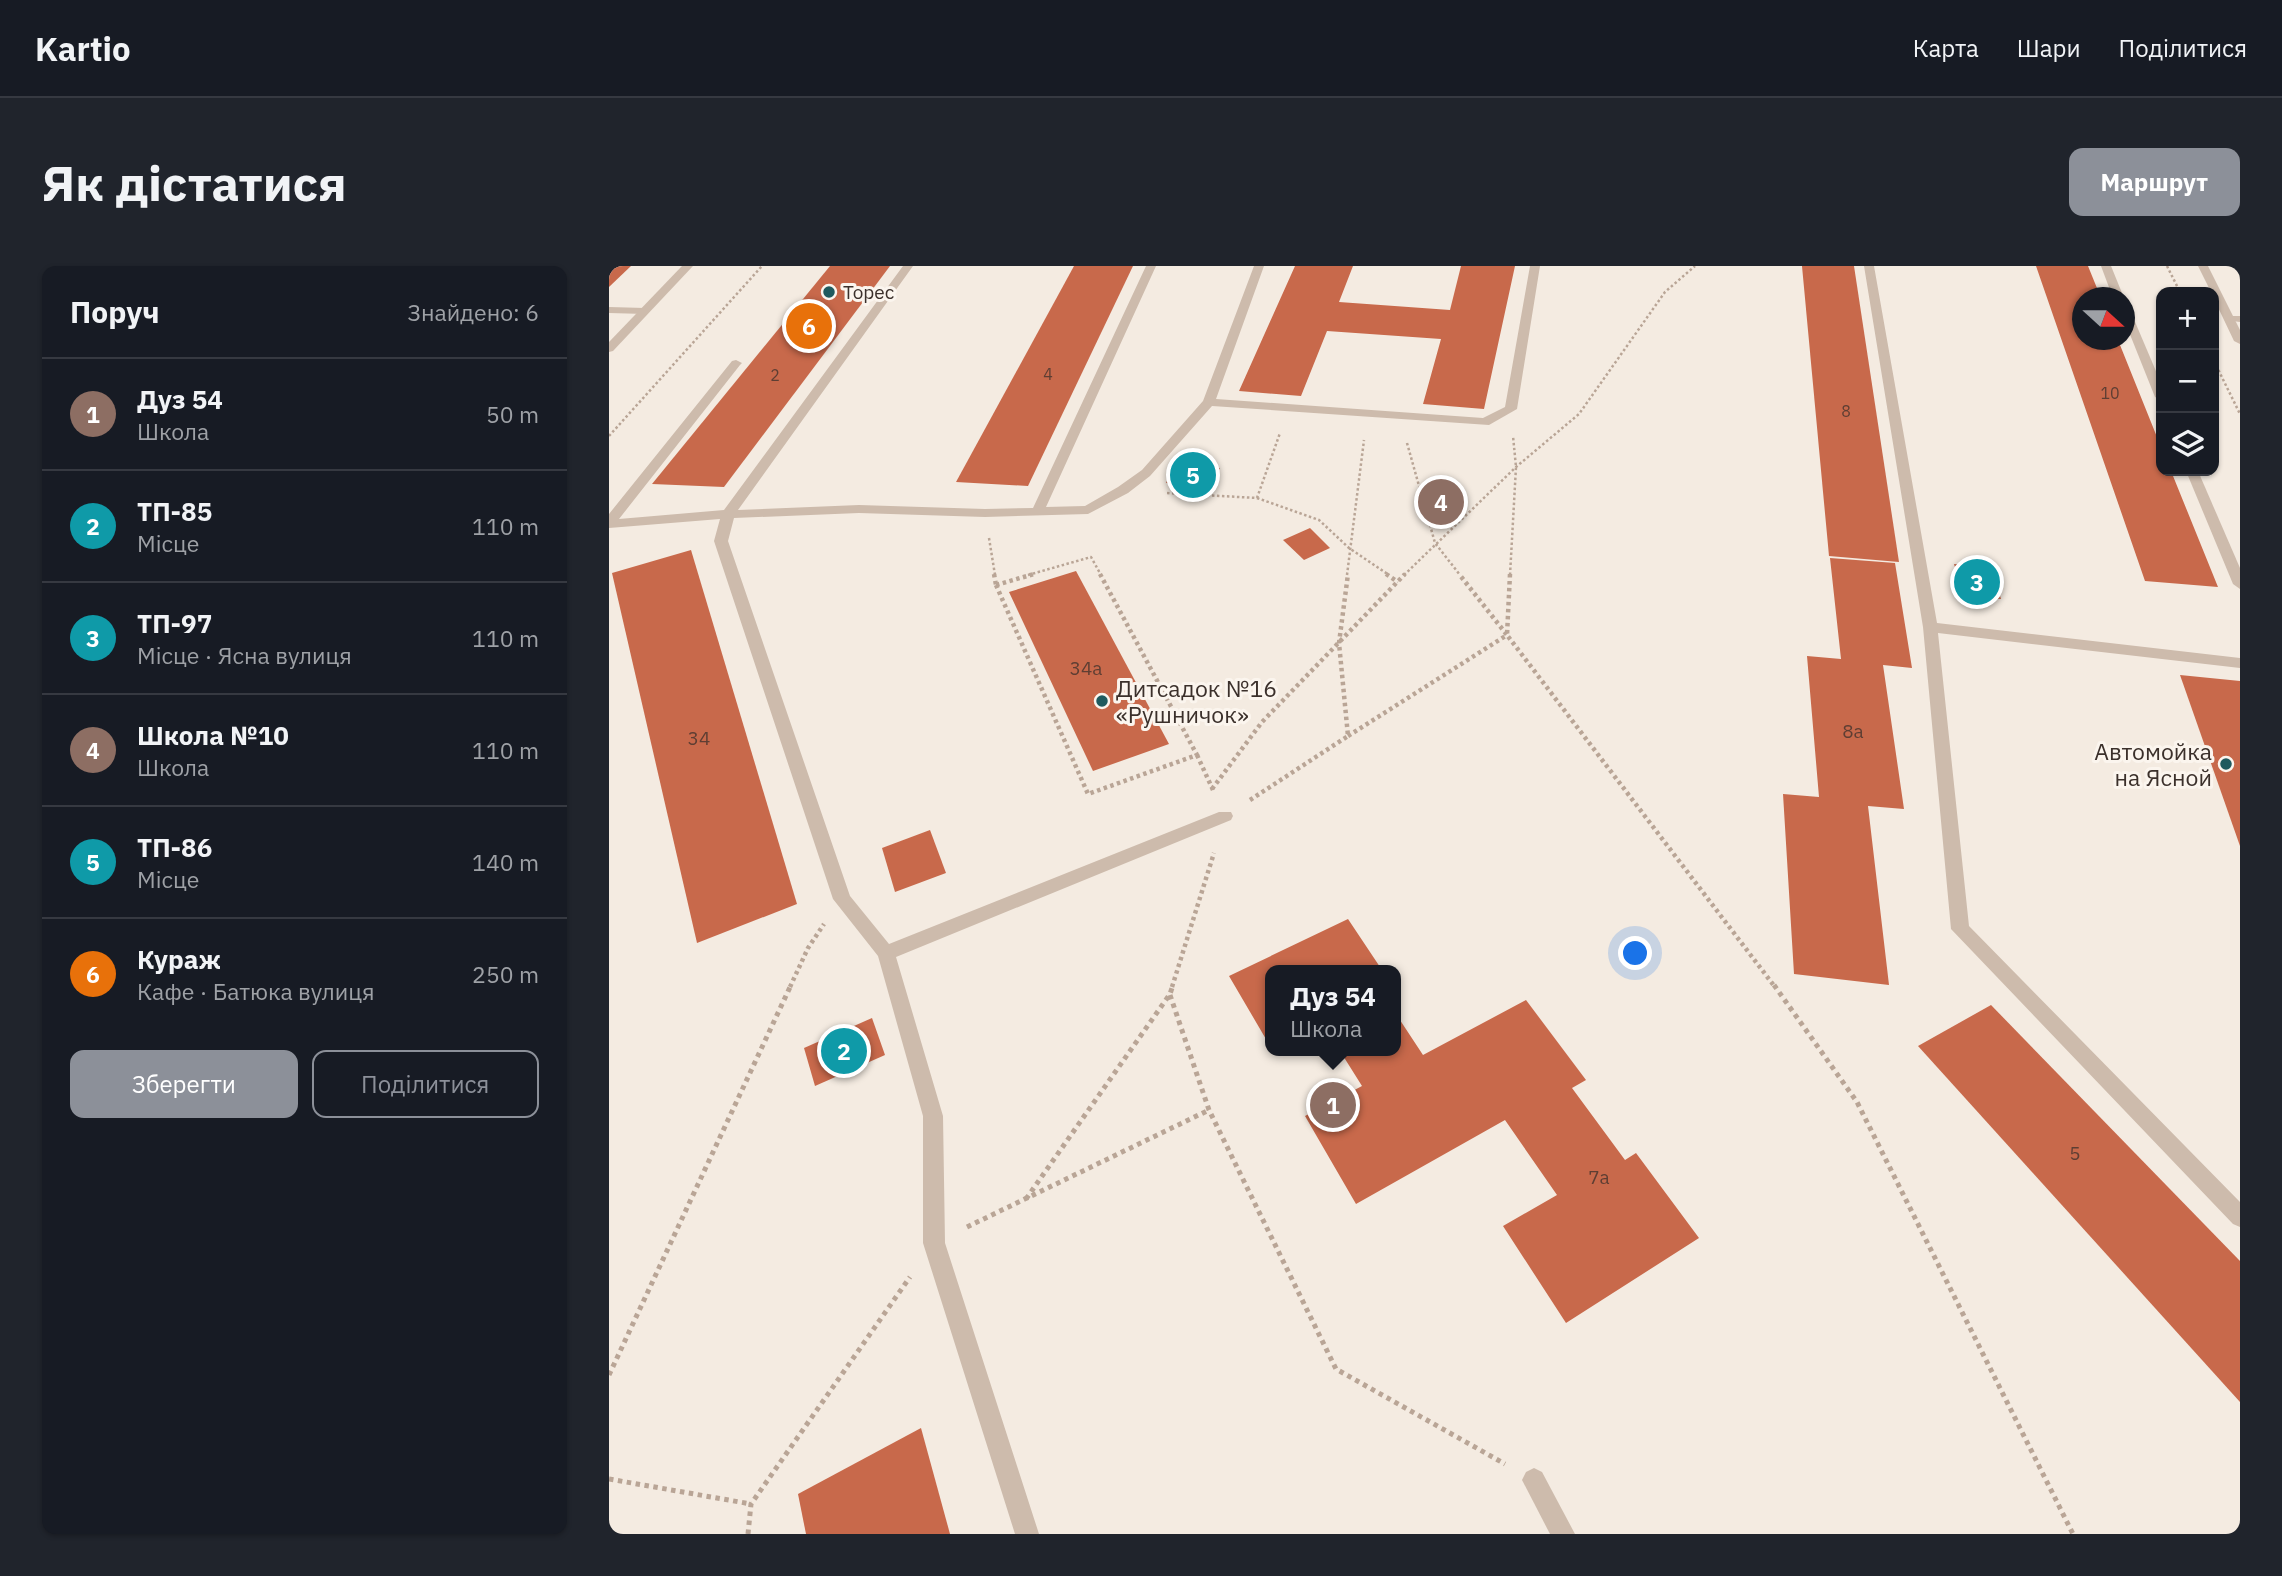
<!DOCTYPE html>
<html lang="uk">
<meta charset="utf-8">
<style>
:root{--surface:#171b24;--page:#20242c;--text:#f1f3f6;--muted:#9ea1a6;--line:#363941;--accent:#8c9099}
body{margin:0;font-family:"IBM Plex Sans",sans-serif;background:var(--page);color:var(--text)}
.controls{position:absolute;right:21px;top:21px;display:grid;overflow:hidden;border-radius:14px;box-shadow:0 2px 5px #0004}
.controls button{width:63px;height:63px;display:grid;place-items:center;padding:0;border:0;border-bottom:2px solid var(--line);background:var(--surface);color:var(--text);font:35px sans-serif}
.compass{position:absolute;left:1463px;top:21px;width:63px;height:63px;border-radius:50%;background:var(--surface);box-shadow:0 2px 5px #0004;rotate:111deg}
.you{position:absolute;left:1027px;top:688px;width:24px;height:24px;margin:-18px;border:5px solid #fff;border-radius:50%;background:#1a73e8;box-shadow:0 0 0 10px #1a73e833}
.badge{display:grid;place-items:center;width:46px;height:46px;border-radius:50%;background:var(--accent);color:#fff;font-size:23px;font-weight:700}
.pin{position:absolute;translate:-50% -50%;border:4px solid #fff;box-shadow:0 2px 7px #0006}
.popup{position:absolute;left:656px;top:699px;width:136px;height:91px;box-sizing:border-box;display:grid;place-content:center;border-radius:14px;background:var(--surface);filter:drop-shadow(0 2px 5px #0005);font-size:23px;white-space:nowrap;color:var(--muted)}
.popup b{font-size:26px;color:var(--text)}
.popup::after{content:'';position:absolute;left:50%;top:100%;margin-left:-14px;border:14px solid transparent;border-top-color:var(--surface)}
.list{margin:0;padding:0;list-style:none}
h2{display:flex;justify-content:space-between;align-items:center;height:91px;margin:0;padding:0 28px;font-size:30px}
h2 small{font-size:23px;font-weight:400;color:var(--muted)}
.list li{display:grid;grid-template-columns:46px 1fr auto;gap:21px;align-items:center;box-sizing:border-box;height:112px;padding:0 28px;border-top:2px solid var(--line)}
.list b{display:block;font-size:26px;white-space:nowrap}
.list p{margin:0;font-size:23px;white-space:nowrap;color:var(--muted)}
.list em{font-size:23px;font-style:normal;color:var(--muted)}
.actions{display:flex;gap:14px;padding:21px 28px}
.actions a{flex:1;padding:16px 0;border:2px solid var(--accent);border-radius:14px;text-align:center;font-size:24px;color:var(--accent)}
.actions .main{background:var(--accent);color:#fff}
.icon{flex:none;width:38px;height:38px;fill:none;stroke:currentColor;stroke-width:2;stroke-linecap:round;stroke-linejoin:round}
.map{position:relative;flex:none;width:1631px;height:1268px;overflow:hidden;border-radius:14px}
header{display:flex;align-items:center;gap:42px;box-sizing:border-box;height:98px;padding:0 35px;background:var(--surface);border-bottom:2px solid var(--line)}
header strong{font-size:33px}
nav{display:flex;gap:38px;margin-inline-start:auto;font-size:24px}
.intro{display:flex;align-items:center;justify-content:space-between;box-sizing:border-box;height:168px;padding:0 42px}
h1{margin:0;font-size:49px}
.button{padding:18px 32px;border-radius:14px;background:var(--accent);color:#fff;font-size:24px;font-weight:700}
main{display:flex;gap:42px;padding:0 42px}
aside{flex:1;background:var(--surface);border-radius:14px;box-shadow:0 2px 5px #0004}
.map>svg:first-child{display:block}
</style>
<header>
<strong>Kartio</strong>
<nav><a>Карта</a><a>Шари</a><a>Поділитися</a></nav>
</header>
<div class="intro"><h1>Як дістатися</h1><a class="button">Маршрут</a></div>
<main>
<aside>
<h2>Поруч<small>Знайдено: 6</small></h2>
<ul class="list">
<li><span class="badge" style="background:#8d6e63">1</span><div><b>Дуз 54</b><p>Школа</p></div><em>50 m</em></li>
<li><span class="badge" style="background:#0f9aa8">2</span><div><b>ТП-85</b><p>Місце</p></div><em>110 m</em></li>
<li><span class="badge" style="background:#0f9aa8">3</span><div><b>ТП-97</b><p>Місце · Ясна вулиця</p></div><em>110 m</em></li>
<li><span class="badge" style="background:#8d6e63">4</span><div><b>Школа №10</b><p>Школа</p></div><em>110 m</em></li>
<li><span class="badge" style="background:#0f9aa8">5</span><div><b>ТП-86</b><p>Місце</p></div><em>140 m</em></li>
<li><span class="badge" style="background:#e8710a">6</span><div><b>Кураж</b><p>Кафе · Батюка вулиця</p></div><em>250 m</em></li>
</ul>
<div class="actions"><a class="main">Зберегти</a><a>Поділитися</a></div>
</aside>
<div class="map">
<svg width="1631" height="1268" viewBox="0 0 1631 1268">
<rect width="100%" height="100%" fill="#f4ebe1"/>
<g fill="#c8694b">
<polygon points="0,0 22,0 0,21"/>
<polygon points="221,0 281,0 115,221 43,218"/>
<polygon points="465,0 524,0 419,220 347,216"/>
<polygon points="686,0 744,0 730,36 841,44 852,0 906,0 875,143 814,138 832,73 718,65 692,130 630,125"/>
<polygon points="1193,0 1245,0 1290,296 1220,290"/>
<polygon points="1427,0 1479,0 1492,32 1474,32 1474,74 1509,74 1552,181 1552,205 1562,205 1609,321 1536,315"/>
<polygon points="566,198 611,202 602,221 557,217"/>
<polygon points="701,262 721,282 695,294 674,274"/>
<polygon points="82,284 188,638 88,677 3,307"/>
<polygon points="1221,292 1286,297 1303,402 1274,399 1295,543 1259,540 1280,719 1185,708 1174,528 1210,531 1198,390 1232,393"/>
<polygon points="1345,298 1382,301 1392,333 1355,331"/>
<polygon points="467,305 560,478 484,505 400,326"/>
<polygon points="1571,409 1631,415 1631,580"/>
<polygon points="321,564 337,607 286,626 273,582"/>
<polygon points="739,653 773,704 661,704 661,780 620,710"/>
<polygon points="917,734 977,814 963,822 1016,894 1027,887 1090,972 957,1057 894,960 948,929 896,854 747,938 696,850 753,820 731,785 787,785 787,748 814,789"/>
<polygon points="1382,739 1631,995 1631,1136 1309,780"/>
<polygon points="263,752 276,789 206,820 195,782"/>
<polygon points="312,1162 341,1268 197,1268 189,1228"/>
</g>
<g fill="none" stroke-linecap="round" stroke-linejoin="round">
<g stroke="#b9a596" stroke-width="2.5" stroke-dasharray="2.5 2.5" stroke-linecap="butt">
<polyline points="1558,0 1571,26"/>
<polyline points="1605,95 1631,148"/>
<polyline points="0,170 153,0"/>
<polyline points="798,177 826,277 851,309"/>
<polyline points="558,227 648,232 671,167"/>
<polyline points="648,232 710,254 740,282 780,309"/>
<polyline points="380,272 386,309"/>
<polyline points="419,309 482,291 492,309"/>
<polyline points="738,309 755,174"/>
<polyline points="795,309 907,201 970,148 1056,26 1086,0"/>
<polyline points="901,309 907,201 904,170"/>
</g>
<g stroke="#b9a596" stroke-width="4.5" stroke-dasharray="3.5 3.5" stroke-linecap="butt">
<polyline points="385,308 387,319"/>
<polyline points="777,308 789,316"/>
<polyline points="901,308 898,369 1166,721"/>
<polyline points="387,319 479,528 588,489 491,308"/>
<polyline points="387,319 425,308"/>
<polyline points="739,470 898,369 850,308"/>
<polyline points="588,489 604,524"/>
<polyline points="603,523 653,456 796,308"/>
<polyline points="641,534 739,470 730,377 739,308"/>
<polyline points="181,721 199,682 215,658"/>
<polyline points="563,721 605,587"/>
</g>
<g stroke="#b9a596" stroke-width="5" stroke-dasharray="4.5 4.5" stroke-linecap="butt">
<polyline points="1165,719 1248,836 1464,1268"/>
<polyline points="561,729 600,844 727,1103 896,1198"/>
<polyline points="417,933 561,728 564,719"/>
<polyline points="358,961 600,844"/>
<polyline points="0,1109 182,719"/>
<polyline points="0,1213 142,1238"/>
<polyline points="139,1268 142,1238 301,1011"/>
</g>
<g fill="#cdbbac" fill-rule="evenodd">
<polygon points="294,0 304,0 129,244 250,239 376,243 424,242 537,0 547,0 437,241 476,240 509,221 533,204 594,135 645,0 655,0 607,133 874,152 896,141 921,0 931,0 908,143 880,159 603,140 541,210 519,227 479,248 376,251 250,247 125,252 119,275 241,630 280,678 610,546 622,546 624,550 622,554 287,691 334,850 336,977 430,1268 406,1268 314,977 314,850 269,690 224,633 105,275 111,253 0,262 0,248 123,95 127,94 133,97 131,99 10,253 115,244"/>
<polygon points="1255,0 1265,0 1328,357 1631,392 1631,402 1329,367 1360,660 1631,936 1631,961 1624,958 1342,663 1314,361"/>
<polygon points="1492,0 1502,0 1515,32 1504,32"/>
<polygon points="0,41 36,42 41,45 36,48 0,47"/>
<polygon points="1516,41 1521,44 1552,117 1552,134 1546,131 1516,56"/>
<polygon points="1577,205 1589,205 1631,302 1631,323 1624,318"/>
<polygon points="925,1202 933,1206 966,1268 941,1268 913,1214 917,1206"/>
</g>
<polygon fill="#cdbbac" fill-rule="evenodd" points="1615,50 1631,50 1631,56 1615,54"/>
<g fill="#cdbbac" fill-rule="evenodd">
<polygon points="73,0 84,0 4,85 0,86 0,76"/>
<polygon points="1589,0 1599,0 1631,64 1631,78 1625,75 1605,33 1605,26 1602,26"/>
</g>
</g>
<g fill="#1f5a5e" stroke="#fbf5ee" stroke-width="2.5">
<circle cx="220" cy="26" r="7"/>
<circle cx="493" cy="435" r="7"/>
<circle cx="1617" cy="498" r="7"/>
</g>
<g text-anchor="middle" dominant-baseline="central" stroke-width="6" stroke-linejoin="round" paint-order="stroke">
<g font-size="16" fill="#5e3e33">
<text x="439" y="108">4</text>
<text x="166" y="109">2</text>
<text x="1501" y="127">10</text>
<text x="1237" y="145">8</text>
</g>
<g font-size="19" fill="#3b302b" stroke="#fbf5ee" text-anchor="start">
<text x="234" y="26">Торес</text>
</g>
<g font-size="19" fill="#5e3e33">
<text x="477" y="402">34а</text>
<text x="1244" y="465">8а</text>
<text x="90" y="472">34</text>
<text x="1466" y="887">5</text>
<text x="990" y="911">7а</text>
</g>
<g font-size="23" fill="#3b302b" stroke="#fbf5ee" text-anchor="start">
<text x="507" y="422">Дитсадок №16<tspan x="507" dy="26">«Рушничок»</tspan></text>
<text x="1603" y="485" text-anchor="end">Автомойка<tspan x="1603" dy="26">на Ясной</tspan></text>
</g>
</g>
</svg>
<div class="controls">
<button>+</button>
<button>−</button>
<button><svg class="icon" aria-label="layers" viewBox="0 0 24 24"><path d="M12 4l9 5-9 5-9-5zM3 14l9 5 9-5"/></svg></button>
</div>
<svg class="compass" viewBox="-18 -18 36 36"><path d="M0-13l5 13h-10z" fill="#e53935"/><path d="M0 13l5-13h-10z" fill="#9ea1a6"/></svg>
<div class="you"></div>
<div class="pin badge" style="left:724px;top:839px;background:#8d6e63">1</div>
<div class="popup"><b>Дуз 54</b>Школа</div>
<div class="pin badge" style="left:235px;top:785px;background:#0f9aa8">2</div>
<div class="pin badge" style="left:1368px;top:316px;background:#0f9aa8">3</div>
<div class="pin badge" style="left:832px;top:236px;background:#8d6e63">4</div>
<div class="pin badge" style="left:584px;top:209px;background:#0f9aa8">5</div>
<div class="pin badge" style="left:200px;top:60px;background:#e8710a">6</div>
</div>
</main>
